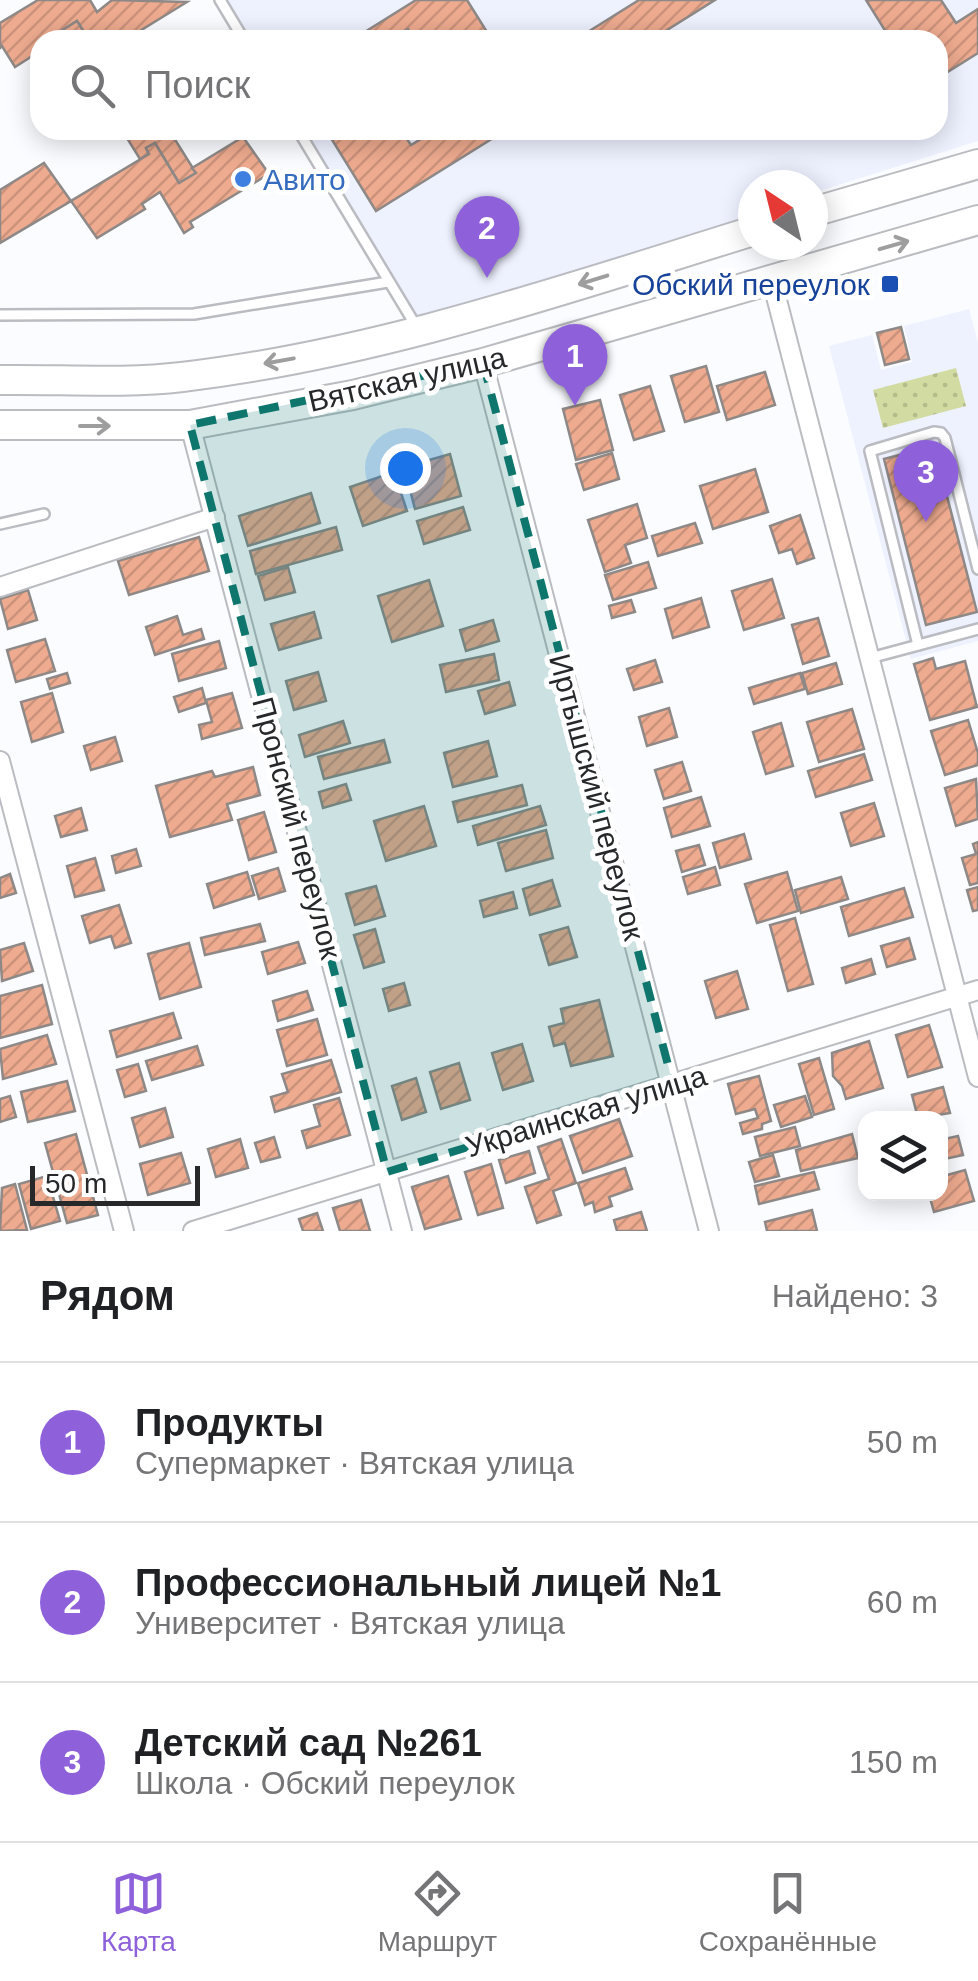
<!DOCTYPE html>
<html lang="ru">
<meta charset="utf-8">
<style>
:root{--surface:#fff;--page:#f2f2f2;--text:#202124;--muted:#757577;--line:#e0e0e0;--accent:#8e61db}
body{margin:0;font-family:Arial,sans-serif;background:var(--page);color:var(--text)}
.controls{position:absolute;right:30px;bottom:30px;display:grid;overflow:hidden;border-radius:20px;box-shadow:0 5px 25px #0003}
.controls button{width:90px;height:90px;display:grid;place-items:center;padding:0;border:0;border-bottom:2px solid var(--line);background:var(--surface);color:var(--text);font:50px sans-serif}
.compass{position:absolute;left:738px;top:170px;width:90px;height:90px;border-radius:50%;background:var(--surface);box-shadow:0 5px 25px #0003;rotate:325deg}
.scale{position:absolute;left:30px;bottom:25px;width:170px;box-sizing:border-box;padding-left:10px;border:5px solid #27282a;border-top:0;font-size:28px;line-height:35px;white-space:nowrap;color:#27282a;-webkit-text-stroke:8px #fff;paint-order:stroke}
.you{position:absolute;left:405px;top:468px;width:35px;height:35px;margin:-25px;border:8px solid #fff;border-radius:50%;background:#1a73e8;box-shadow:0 0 0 15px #1a73e833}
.badge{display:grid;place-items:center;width:65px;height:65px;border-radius:50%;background:var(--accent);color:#fff;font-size:32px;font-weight:700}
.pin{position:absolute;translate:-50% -82px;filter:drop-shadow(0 2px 5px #0008)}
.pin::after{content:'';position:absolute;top:52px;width:35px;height:30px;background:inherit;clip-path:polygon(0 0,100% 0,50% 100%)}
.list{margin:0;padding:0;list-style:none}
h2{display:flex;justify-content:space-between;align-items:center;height:130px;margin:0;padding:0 40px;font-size:42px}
h2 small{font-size:32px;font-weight:400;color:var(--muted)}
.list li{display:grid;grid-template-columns:65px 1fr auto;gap:30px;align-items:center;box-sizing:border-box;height:160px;padding:0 40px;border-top:2px solid var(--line)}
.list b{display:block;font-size:38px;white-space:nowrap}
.list p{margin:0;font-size:32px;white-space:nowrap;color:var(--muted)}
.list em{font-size:32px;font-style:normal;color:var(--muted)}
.icon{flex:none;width:55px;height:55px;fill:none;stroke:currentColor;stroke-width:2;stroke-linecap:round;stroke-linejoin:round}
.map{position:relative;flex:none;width:978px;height:1231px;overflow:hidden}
.search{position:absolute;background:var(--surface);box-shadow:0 5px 25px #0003;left:30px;right:30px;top:30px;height:110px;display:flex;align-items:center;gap:25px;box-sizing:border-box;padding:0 35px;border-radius:30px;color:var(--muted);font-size:38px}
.sheet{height:610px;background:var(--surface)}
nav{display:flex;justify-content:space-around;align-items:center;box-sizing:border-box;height:140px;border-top:2px solid var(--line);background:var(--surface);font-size:28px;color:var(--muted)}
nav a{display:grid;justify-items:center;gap:5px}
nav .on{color:var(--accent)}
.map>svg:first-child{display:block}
</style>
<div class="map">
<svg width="978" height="1231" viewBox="0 0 978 1231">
<defs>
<pattern id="park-dots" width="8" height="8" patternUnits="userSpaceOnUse" patternTransform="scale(2.5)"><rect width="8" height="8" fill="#d2dba1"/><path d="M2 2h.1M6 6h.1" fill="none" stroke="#b4bc8b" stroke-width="1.8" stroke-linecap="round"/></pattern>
<pattern id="building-hatch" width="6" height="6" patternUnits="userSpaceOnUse" patternTransform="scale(2.5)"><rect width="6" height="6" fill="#eeab8f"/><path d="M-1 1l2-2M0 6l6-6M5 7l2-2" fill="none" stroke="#cc937c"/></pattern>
</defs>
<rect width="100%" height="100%" fill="#fafcff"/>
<g fill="#eef2ff">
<polygon points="220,0 978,0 978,141 813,193 813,185 753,185 753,227 419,328 299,130 938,130 938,40 244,40"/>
<polygon points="969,309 978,343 978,641 911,659 829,346 872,335 881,370 912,362 904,326"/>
</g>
<polygon fill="url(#park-dots)" points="956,368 966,406 883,428 873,390"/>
<g fill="url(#building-hatch)" stroke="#8e8886" stroke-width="2.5">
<polygon points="38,0 90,0 97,12 112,0 187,2 125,40 89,40 77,21 61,31 65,36 58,40 40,40 40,51 15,67 2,46 0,48 0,23"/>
<polygon points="416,0 467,0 492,40 415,40 408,29 390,40 352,40"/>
<polygon points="639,0 715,0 651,40 575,40"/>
<polygon points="866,0 941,0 956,23 978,9 978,53 938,78 938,40 891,40"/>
<polygon points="77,21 89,40 67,40 65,36 61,31"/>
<polygon points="122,130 169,130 196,173 179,183 155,143 146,148 149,154 140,159"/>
<polygon points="326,130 401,130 411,145 436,130 506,130 376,211"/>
<polygon points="243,137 269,174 190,222 193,227 184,233 160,192 142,204 145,209 97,238 71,201 149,154 146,148 155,143 179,183 196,173 192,168"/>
<polygon points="44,163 71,201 0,243 0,190"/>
<polygon points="901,327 909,359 885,365 877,333"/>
<polygon points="706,366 719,412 685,422 671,376"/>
<polygon points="765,372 775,405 727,420 717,386"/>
<polygon points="650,386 664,431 634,440 620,395"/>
<polygon points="600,400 613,450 576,460 563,409"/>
<polygon points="934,446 977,612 926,625 884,459"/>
<polygon points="612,453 619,479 584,490 576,464"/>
<polygon points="450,454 461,496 415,509 404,467"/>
<polygon points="755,469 768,512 713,529 700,486"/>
<polygon points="394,472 407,511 363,526 350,487"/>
<polygon points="311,493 320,523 248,546 239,516"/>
<polygon points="637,504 647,538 625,545 631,563 605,572 588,520"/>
<polygon points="463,507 470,530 424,544 417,521"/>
<polygon points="800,515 814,558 797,564 792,549 779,553 770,526"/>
<polygon points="695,523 702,543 658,556 652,536"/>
<polygon points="336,527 342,550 256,574 250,551"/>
<polygon points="199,537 209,571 129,595 118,561"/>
<polygon points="648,562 656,588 613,600 605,575"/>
<polygon points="288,567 295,592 265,600 258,576"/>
<polygon points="772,579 784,618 744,630 732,591"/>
<polygon points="429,580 443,626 392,642 378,596"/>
<polygon points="28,590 37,620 8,629 0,599"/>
<polygon points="701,598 709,627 673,638 665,609"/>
<polygon points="631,600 635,612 612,618 609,606"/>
<polygon points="314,612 321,638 279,650 271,624"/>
<polygon points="177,616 183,635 201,629 204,639 155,655 146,627"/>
<polygon points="818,618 829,656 803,664 792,625"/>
<polygon points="493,620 499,641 466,651 460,630"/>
<polygon points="45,639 55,671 16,682 7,650"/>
<polygon points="219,641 226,668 179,681 172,654"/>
<polygon points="494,654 499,680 446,692 440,665"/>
<polygon points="933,658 936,669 965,661 977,707 930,720 914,664"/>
<polygon points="655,660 662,682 634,690 627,669"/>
<polygon points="836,663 842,684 808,694 802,673"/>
<polygon points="318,672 326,701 294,710 286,681"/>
<polygon points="67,673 70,683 50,689 47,679"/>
<polygon points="800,673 805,689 754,704 749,688"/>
<polygon points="509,682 515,705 485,714 478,691"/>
<polygon points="202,688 206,703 179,712 174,697"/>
<polygon points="52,693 63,732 32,742 21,702"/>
<polygon points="232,693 242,728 202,739 199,725 212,722 206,700"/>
<polygon points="669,708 677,737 647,746 639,717"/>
<polygon points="852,709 864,749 819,762 807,722"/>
<polygon points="968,720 978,753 978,765 945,775 931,731"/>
<polygon points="343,721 350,743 305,757 299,735"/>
<polygon points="781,723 793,766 766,774 753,732"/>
<polygon points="115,737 122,761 91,770 84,746"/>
<polygon points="384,740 390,762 324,779 318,757"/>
<polygon points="488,741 497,776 453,787 444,753"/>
<polygon points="864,754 872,780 816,797 808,771"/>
<polygon points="682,762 691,791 664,799 655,770"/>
<polygon points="253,767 260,795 227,804 232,820 170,837 156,786 212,771 215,777"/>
<polygon points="976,779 978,819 956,826 945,788"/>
<polygon points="346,784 351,800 323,808 319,792"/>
<polygon points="522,785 527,805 458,822 453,802"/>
<polygon points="701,797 710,826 672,837 664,808"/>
<polygon points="874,803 884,836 851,846 841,813"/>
<polygon points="424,806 436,846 386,861 374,821"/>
<polygon points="540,806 546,825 478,845 473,826"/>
<polygon points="81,808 87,830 61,837 55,816"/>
<polygon points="264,812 276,852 249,860 238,820"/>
<polygon points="546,830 553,858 506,871 498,843"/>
<polygon points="744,834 751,859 720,868 713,843"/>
<polygon points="978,842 978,883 970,885 962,858 976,854 973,844"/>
<polygon points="699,845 705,865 682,872 676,851"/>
<polygon points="136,849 141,866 116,873 112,856"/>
<polygon points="95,858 104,890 75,897 67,866"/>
<polygon points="715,867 720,885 688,894 683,877"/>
<polygon points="278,868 285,891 259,899 252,876"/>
<polygon points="247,872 254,895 214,908 207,884"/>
<polygon points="787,872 798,911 757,923 745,884"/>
<polygon points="10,874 16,893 0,898 0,878"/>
<polygon points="841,877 848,899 801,913 795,890"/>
<polygon points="552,880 560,906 530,915 523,889"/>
<polygon points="376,886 385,916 355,925 346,894"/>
<polygon points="978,887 978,910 973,911 967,890"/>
<polygon points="904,888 913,917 849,936 841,907"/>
<polygon points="513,892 517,908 484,917 480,901"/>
<polygon points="119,905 131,943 115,948 111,936 90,943 82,916"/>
<polygon points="795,918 813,984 788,991 770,925"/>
<polygon points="260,924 265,941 205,955 201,938"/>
<polygon points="568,927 577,957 549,965 540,935"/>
<polygon points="375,929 384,962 364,968 354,935"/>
<polygon points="909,938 915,959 887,967 881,946"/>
<polygon points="298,942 305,963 268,974 262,952"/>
<polygon points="24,943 33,971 2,981 0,950"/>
<polygon points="189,943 201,987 160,999 148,954"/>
<polygon points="871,959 875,974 846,983 842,968"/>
<polygon points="737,971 748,1009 716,1018 705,981"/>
<polygon points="404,983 410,1005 389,1011 383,989"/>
<polygon points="42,985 52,1024 0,1038 0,996"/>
<polygon points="307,991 313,1010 278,1021 273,1001"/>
<polygon points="599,1000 613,1056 571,1066 565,1043 554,1046 549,1027 564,1023 561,1009"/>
<polygon points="173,1013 181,1038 117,1057 110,1031"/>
<polygon points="317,1019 327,1055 287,1066 277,1030"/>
<polygon points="929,1025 942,1067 908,1077 896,1035"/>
<polygon points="47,1035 56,1064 3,1079 0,1049"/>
<polygon points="869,1041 883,1088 846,1099 842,1086 833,1076 832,1053"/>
<polygon points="522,1044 533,1081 503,1090 492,1053"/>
<polygon points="197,1046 203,1065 152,1080 146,1061"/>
<polygon points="819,1058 834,1109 814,1115 799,1064"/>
<polygon points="331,1060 341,1092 275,1112 271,1097 288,1092 282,1074"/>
<polygon points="459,1063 470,1100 441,1109 430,1072"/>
<polygon points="138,1064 146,1091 125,1097 117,1070"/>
<polygon points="759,1076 771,1121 762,1124 762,1129 743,1134 740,1123 758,1118 755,1109 736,1114 728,1084"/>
<polygon points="416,1078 426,1112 402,1120 392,1086"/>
<polygon points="67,1081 75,1111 28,1122 21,1092"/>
<polygon points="943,1087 950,1113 918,1118 912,1095"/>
<polygon points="10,1096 16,1117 0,1122 0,1099"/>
<polygon points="805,1096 812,1117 781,1127 774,1105"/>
<polygon points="339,1098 350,1135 307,1148 302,1131 320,1126 314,1105"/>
<polygon points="165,1108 173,1137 140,1147 132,1118"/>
<polygon points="619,1119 632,1156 583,1173 570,1136"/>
<polygon points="795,1127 800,1146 760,1156 755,1137"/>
<polygon points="76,1134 98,1215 67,1223 45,1143"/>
<polygon points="852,1134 858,1158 801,1171 796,1150"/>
<polygon points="958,1136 963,1155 940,1160 940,1140"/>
<polygon points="274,1137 280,1157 261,1162 255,1143"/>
<polygon points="240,1139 248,1168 216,1177 208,1149"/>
<polygon points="561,1139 576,1183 553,1191 561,1215 537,1223 525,1187 549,1179 538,1147"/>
<polygon points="529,1151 535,1173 506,1183 499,1160"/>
<polygon points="181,1153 190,1183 148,1195 140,1164"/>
<polygon points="773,1155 779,1176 755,1182 749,1162"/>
<polygon points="491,1164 503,1208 478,1215 465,1172"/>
<polygon points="625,1168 632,1189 609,1197 612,1206 595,1212 593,1202 585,1205 578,1183"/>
<polygon points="965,1170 974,1201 934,1212 929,1194 940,1194 940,1177"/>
<polygon points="814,1172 819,1189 759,1204 755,1186"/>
<polygon points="47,1176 60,1221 31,1229 19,1184"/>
<polygon points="448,1176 461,1219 425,1229 412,1187"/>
<polygon points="15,1184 27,1230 0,1231 2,1188"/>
<polygon points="361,1200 370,1231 340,1231 333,1208"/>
<polygon points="812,1210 817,1231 767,1231 765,1222"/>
<polygon points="641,1212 647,1231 617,1231 614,1220"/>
<polygon points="317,1213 323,1231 303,1231 299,1219"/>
</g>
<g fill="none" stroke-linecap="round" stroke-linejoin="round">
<g stroke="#babcc1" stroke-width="14">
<g id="lane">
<polyline points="220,0 244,40"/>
<polyline points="298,130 416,326"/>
<polyline points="0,315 194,314 388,282"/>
<polyline points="0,524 44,514"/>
<polyline points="918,645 870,451 934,432 941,433 945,438 978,569"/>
<polyline points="870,658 978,629"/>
</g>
</g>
<g stroke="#babcc1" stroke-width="22">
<g id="street">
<polyline points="772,281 978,1077"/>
<polyline points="483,363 709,1231"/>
<polyline points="190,425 402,1231"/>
<polyline points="0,587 215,517"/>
<polyline points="0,761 124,1231"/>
<polyline points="193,1231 978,990"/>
</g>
</g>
<g stroke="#babcc1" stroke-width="32">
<g id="primary">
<polyline points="813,212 978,164"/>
<path d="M0 380C59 379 124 384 182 377 378 354 565 289 753 231"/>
<polyline points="0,425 190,425 353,395 483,363 978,220"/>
</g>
</g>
<use href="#lane" stroke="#fff" stroke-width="9"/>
<use href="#street" stroke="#fff" stroke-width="18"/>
<use href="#primary" stroke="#fff" stroke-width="28"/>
</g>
<defs><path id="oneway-shaft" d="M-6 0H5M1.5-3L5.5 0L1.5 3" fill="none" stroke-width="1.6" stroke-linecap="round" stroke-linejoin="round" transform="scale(2.5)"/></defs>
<g stroke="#9e9e9f">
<use href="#oneway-shaft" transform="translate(894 245) rotate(-16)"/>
<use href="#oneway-shaft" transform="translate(593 280) rotate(163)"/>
<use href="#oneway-shaft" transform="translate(279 361) rotate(170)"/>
<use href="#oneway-shaft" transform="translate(95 426)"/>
</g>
<path fill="#0f766e" fill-opacity="0.2" stroke="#0f766e" stroke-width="8" stroke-dasharray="20 12" stroke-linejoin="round" d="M483 363 673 1084 387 1172 190 425Z"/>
<circle fill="#3f7fe0" stroke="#fff" stroke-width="4" cx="243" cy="179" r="10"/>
<rect fill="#1a4fb4" stroke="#fff" stroke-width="4" x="880" y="274" width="20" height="20" rx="5"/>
<g text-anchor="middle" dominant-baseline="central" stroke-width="10" stroke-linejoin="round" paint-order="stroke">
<g font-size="30" fill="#366cbe" stroke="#fff" text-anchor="start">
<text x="263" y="179">Авито</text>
</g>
<g font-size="30" fill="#164399" stroke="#fff" text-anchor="end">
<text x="870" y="284">Обский переулок</text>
</g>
<g font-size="30" fill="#27282a" stroke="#fff">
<text transform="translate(407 379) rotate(-13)">Вятская улица</text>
<text transform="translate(597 797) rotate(75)">Иртышский переулок</text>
<text transform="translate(297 828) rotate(75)">Пронский переулок</text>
<text transform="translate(586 1111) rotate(-17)">Украинская улица</text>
</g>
</g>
</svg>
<div class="controls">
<button><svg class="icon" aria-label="layers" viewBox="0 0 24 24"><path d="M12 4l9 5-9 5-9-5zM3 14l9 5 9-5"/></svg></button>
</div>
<svg class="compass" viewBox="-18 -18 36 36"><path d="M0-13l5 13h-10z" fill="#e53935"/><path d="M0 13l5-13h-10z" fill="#757577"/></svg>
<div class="scale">50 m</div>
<div class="you"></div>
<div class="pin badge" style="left:575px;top:406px">1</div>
<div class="pin badge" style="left:487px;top:278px">2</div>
<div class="pin badge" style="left:926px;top:522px">3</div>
<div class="search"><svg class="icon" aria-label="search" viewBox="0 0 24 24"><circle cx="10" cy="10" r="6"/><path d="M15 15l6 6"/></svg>Поиск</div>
</div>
<section class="sheet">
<h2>Рядом<small>Найдено: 3</small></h2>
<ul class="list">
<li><span class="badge">1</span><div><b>Продукты</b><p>Супермаркет · Вятская улица</p></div><em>50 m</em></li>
<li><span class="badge">2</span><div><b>Профессиональный лицей №1</b><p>Университет · Вятская улица</p></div><em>60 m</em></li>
<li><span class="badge">3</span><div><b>Детский сад №261</b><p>Школа · Обский переулок</p></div><em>150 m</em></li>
</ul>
</section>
<nav>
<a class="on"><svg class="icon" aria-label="map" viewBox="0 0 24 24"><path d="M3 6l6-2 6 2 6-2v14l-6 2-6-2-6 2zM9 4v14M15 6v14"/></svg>Карта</a>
<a><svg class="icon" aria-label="directions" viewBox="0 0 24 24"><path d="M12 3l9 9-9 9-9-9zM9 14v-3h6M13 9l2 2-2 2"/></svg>Маршрут</a>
<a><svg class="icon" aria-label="saved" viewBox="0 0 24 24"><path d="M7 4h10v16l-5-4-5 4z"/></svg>Сохранённые</a>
</nav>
